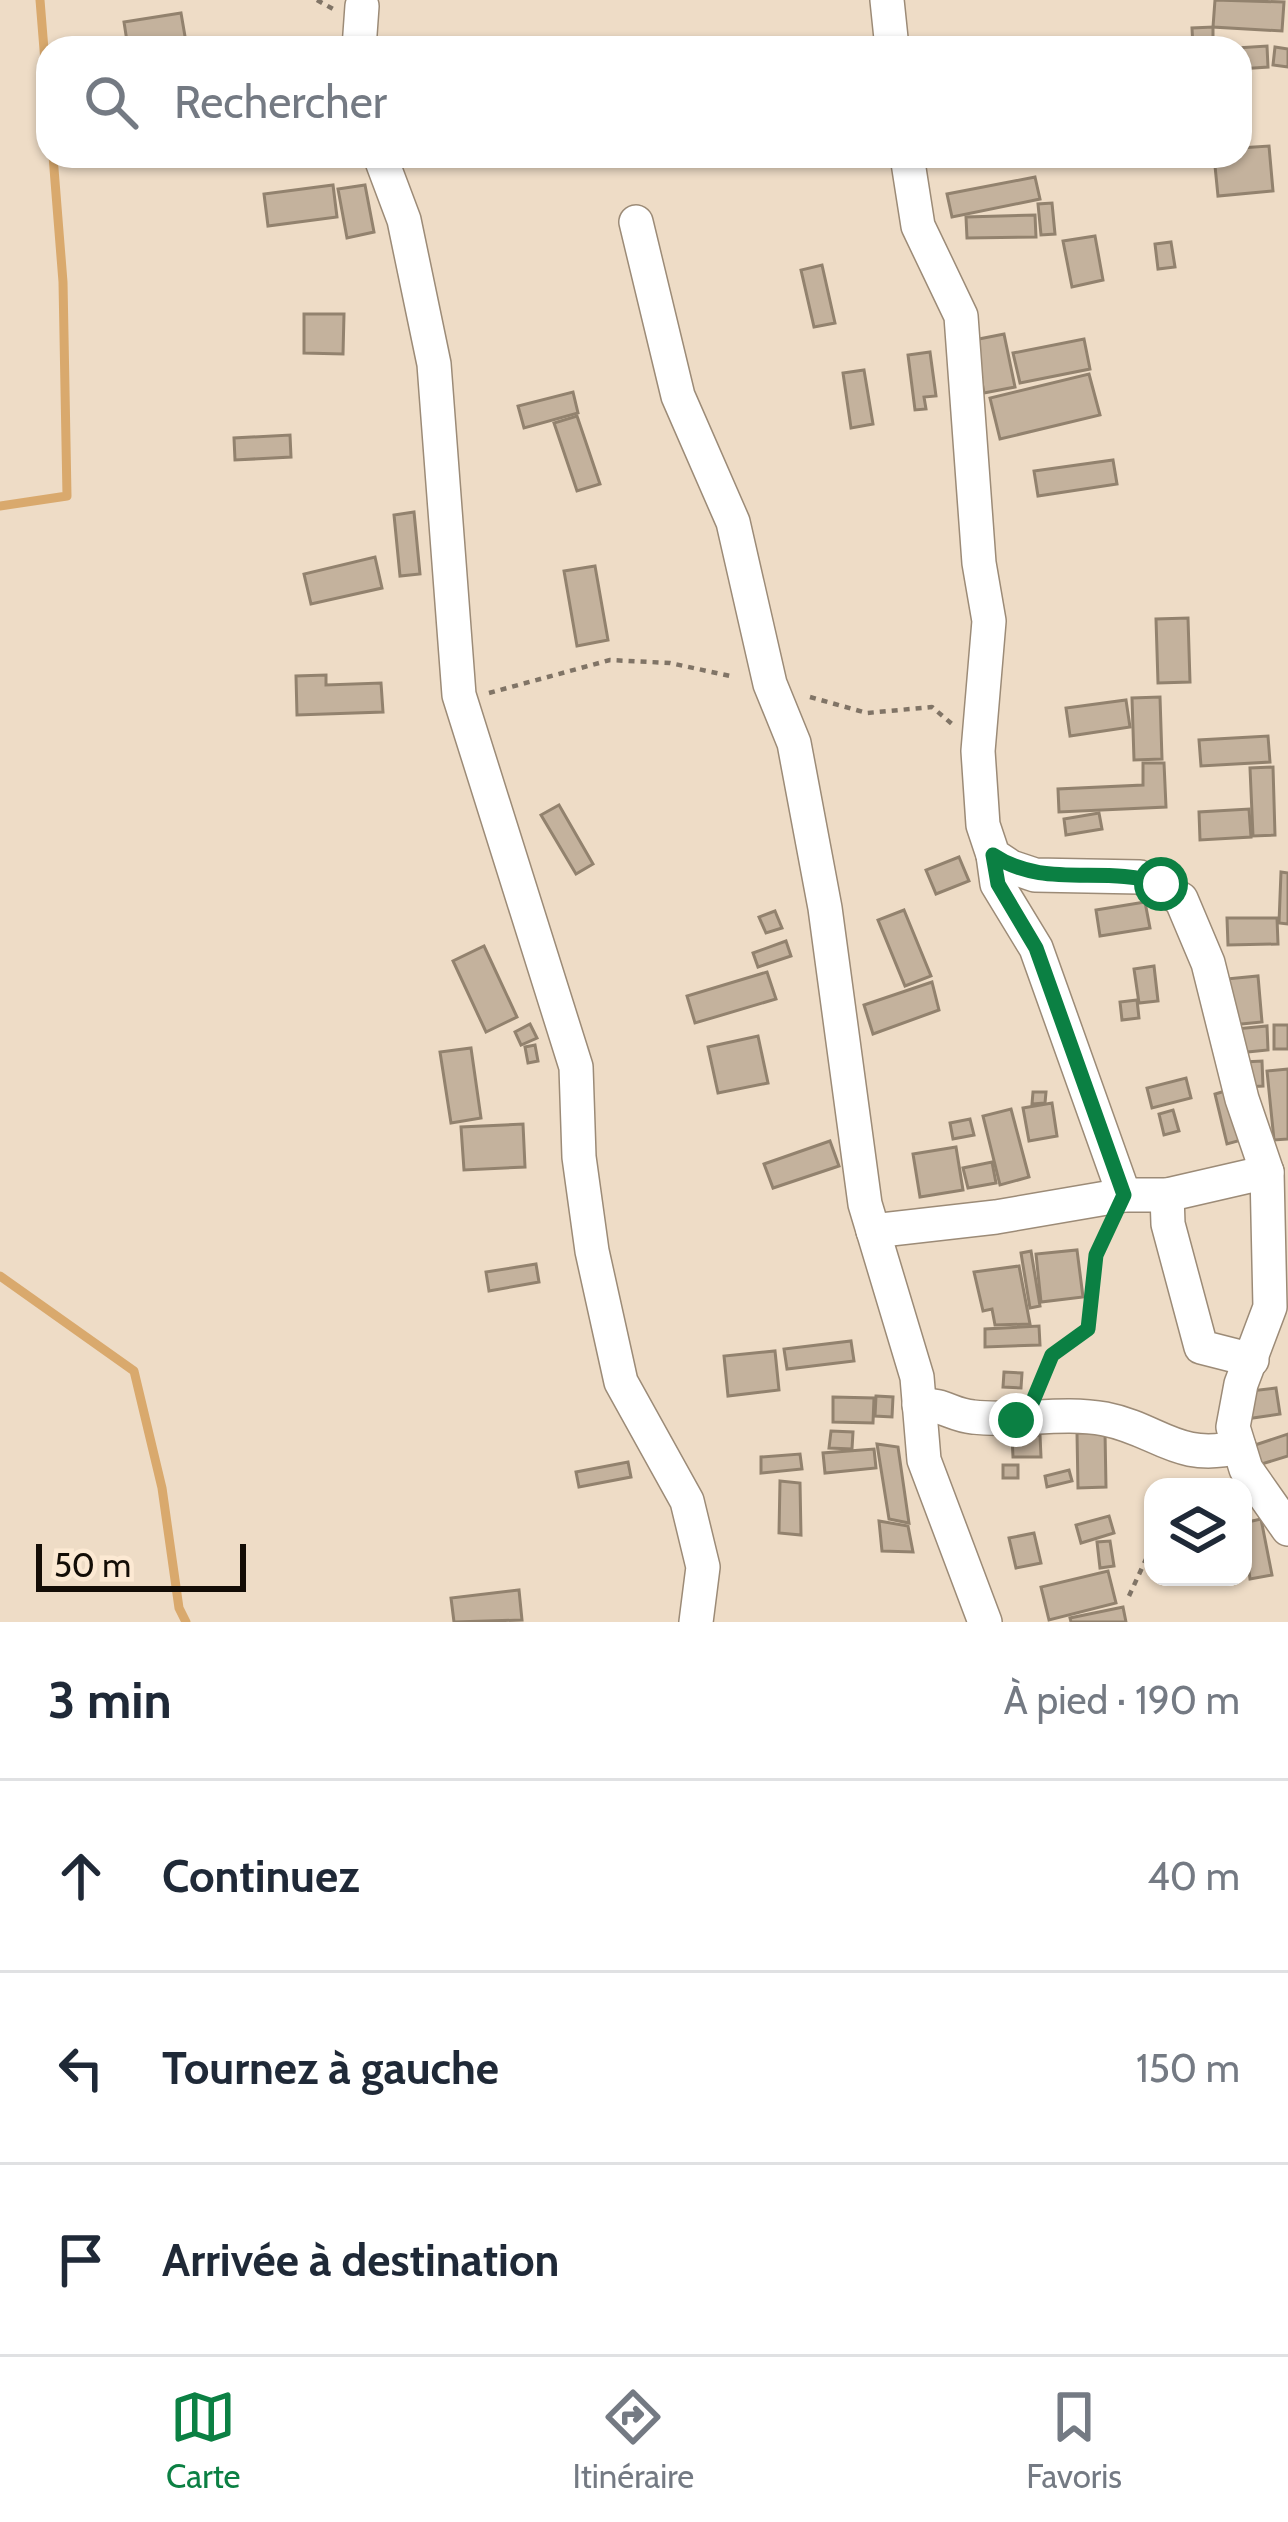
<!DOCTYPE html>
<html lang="fr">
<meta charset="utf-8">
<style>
:root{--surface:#fff;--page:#f2f2f3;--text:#1f2937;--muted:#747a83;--line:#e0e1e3;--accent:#0b8043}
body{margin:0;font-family:Cabin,sans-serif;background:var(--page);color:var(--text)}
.controls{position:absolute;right:36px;bottom:36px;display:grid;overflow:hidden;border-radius:24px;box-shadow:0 3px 9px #0004}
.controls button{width:108px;height:108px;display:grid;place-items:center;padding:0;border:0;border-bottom:3px solid var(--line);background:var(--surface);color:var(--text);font:60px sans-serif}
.scale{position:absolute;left:36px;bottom:30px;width:210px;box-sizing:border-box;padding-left:12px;border:6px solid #130d06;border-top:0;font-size:33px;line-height:42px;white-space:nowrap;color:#130d06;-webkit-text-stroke:9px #fce9d3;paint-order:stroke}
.stop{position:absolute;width:36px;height:36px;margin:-27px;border:9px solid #0b8043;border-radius:50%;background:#fff}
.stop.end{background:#0b8043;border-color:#fff;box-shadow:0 3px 12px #0008}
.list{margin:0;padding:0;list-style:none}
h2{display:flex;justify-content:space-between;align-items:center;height:156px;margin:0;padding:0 48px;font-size:51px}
h2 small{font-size:39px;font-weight:400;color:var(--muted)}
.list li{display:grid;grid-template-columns:78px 1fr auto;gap:36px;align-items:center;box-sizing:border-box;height:192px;padding:0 48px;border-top:3px solid var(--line)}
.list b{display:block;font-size:45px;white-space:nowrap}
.list em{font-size:39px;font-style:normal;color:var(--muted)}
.icon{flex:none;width:66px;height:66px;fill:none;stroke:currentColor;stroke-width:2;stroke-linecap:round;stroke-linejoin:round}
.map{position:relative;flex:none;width:1288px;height:1622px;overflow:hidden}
.search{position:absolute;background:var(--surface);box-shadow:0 3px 9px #0004;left:36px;right:36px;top:36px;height:132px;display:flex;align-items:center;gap:30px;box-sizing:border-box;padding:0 42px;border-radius:36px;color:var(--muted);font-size:45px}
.sheet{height:732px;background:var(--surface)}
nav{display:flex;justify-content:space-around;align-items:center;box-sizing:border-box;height:168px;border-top:3px solid var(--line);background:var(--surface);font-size:33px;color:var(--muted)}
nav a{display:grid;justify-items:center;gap:6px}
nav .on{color:var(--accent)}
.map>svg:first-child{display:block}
</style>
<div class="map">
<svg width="1288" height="1622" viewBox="0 0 1288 1622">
<rect width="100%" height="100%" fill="#eedcc6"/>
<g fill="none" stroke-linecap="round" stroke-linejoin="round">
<g stroke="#d9a96d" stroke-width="9">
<polyline points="40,0 48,99"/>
<polyline points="0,506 67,496 63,282 53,156"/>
<polyline points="0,1276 134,1371 162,1488 179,1608 186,1622"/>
</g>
</g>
<g fill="#c4b29d" stroke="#92826e" stroke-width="3">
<polygon points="1215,0 1284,2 1282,31 1213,27"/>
<polygon points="181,13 187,48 128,48 124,22"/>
<polygon points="1213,27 1213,48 1193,48 1192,28"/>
<polygon points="1267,46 1268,67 1240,69 1240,48 1236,48"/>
<polygon points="1275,47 1288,49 1288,67 1273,65"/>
<polygon points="1269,146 1273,191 1218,196 1214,156 1240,156 1240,148"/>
<polygon points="1035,177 1040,199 952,217 947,194"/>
<polygon points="333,185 337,217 268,226 264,194"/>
<polygon points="365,185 374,232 347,238 338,189"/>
<polygon points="1052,203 1055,234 1041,235 1038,204"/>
<polygon points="1035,215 1036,237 967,238 966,217"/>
<polygon points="1095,236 1103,280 1072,287 1063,241"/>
<polygon points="1171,242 1175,267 1158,269 1155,244"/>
<polygon points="822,265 835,323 814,327 801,270"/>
<polygon points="304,314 344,314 343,354 304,353"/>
<polygon points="1004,334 1015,387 984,393 974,340"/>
<polygon points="1084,339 1090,369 1020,383 1013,353"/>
<polygon points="930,352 936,396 924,397 926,409 915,410 908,355"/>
<polygon points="864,370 873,424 851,428 843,373"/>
<polygon points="1089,374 1100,415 1000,439 990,398"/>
<polygon points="573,392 578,413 524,428 518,406"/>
<polygon points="577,416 600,484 577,491 554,423"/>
<polygon points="290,435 291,457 235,460 234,438"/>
<polygon points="1113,460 1117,484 1038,496 1034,471"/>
<polygon points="414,512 420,574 400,576 394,515"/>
<polygon points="375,557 382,588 311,604 304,574"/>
<polygon points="595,566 608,640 577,646 564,571"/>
<polygon points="1188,618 1190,682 1158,683 1156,619"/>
<polygon points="326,675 326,685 381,683 383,712 297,715 296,676"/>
<polygon points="1160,697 1162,759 1134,760 1132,698"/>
<polygon points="1126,700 1130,727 1070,736 1066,708"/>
<polygon points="1268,736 1270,762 1201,766 1199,740"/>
<polygon points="1143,763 1164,763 1166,807 1059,812 1058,789 1143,785"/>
<polygon points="1273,767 1275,835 1253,836 1250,768"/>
<polygon points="559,805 593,864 576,874 541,815"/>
<polygon points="1249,809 1251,837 1200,840 1199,812"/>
<polygon points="1099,813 1102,829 1066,835 1064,819"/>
<polygon points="959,857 969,881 936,894 926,870"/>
<polygon points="1281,872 1288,873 1288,924 1279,923"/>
<polygon points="1145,902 1150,928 1100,936 1096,910"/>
<polygon points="904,910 931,976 905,986 878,920"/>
<polygon points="775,911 782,928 766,933 759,917"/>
<polygon points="1227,918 1277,918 1278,944 1228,945"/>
<polygon points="786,941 791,956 758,967 753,953"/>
<polygon points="484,946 517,1017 486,1032 453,961"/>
<polygon points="1154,966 1158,1001 1139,1003 1134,969"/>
<polygon points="767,972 776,999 695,1023 687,996"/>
<polygon points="1258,976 1262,1022 1231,1025 1226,979"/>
<polygon points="932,982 939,1010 873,1034 864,1005"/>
<polygon points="1137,1000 1139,1018 1122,1020 1120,1002"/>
<polygon points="530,1024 537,1038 521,1045 515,1032"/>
<rect x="1274" y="1025" width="14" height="24"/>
<polygon points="1267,1026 1268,1050 1237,1053 1235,1029"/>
<polygon points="758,1036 768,1083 718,1093 708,1047"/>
<polygon points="535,1045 538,1061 528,1063 525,1047"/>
<polygon points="471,1048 481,1118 451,1123 440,1052"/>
<polygon points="1262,1061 1263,1086 1245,1087 1244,1062"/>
<polygon points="1288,1069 1288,1139 1274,1140 1267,1071"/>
<polygon points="1186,1078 1191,1098 1152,1108 1147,1088"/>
<polygon points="1232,1089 1245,1139 1227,1144 1215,1094"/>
<polygon points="1033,1092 1046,1092 1045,1103 1032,1104"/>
<polygon points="1052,1103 1057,1136 1029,1141 1023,1108"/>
<polygon points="1011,1109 1029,1177 1000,1185 983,1116"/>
<polygon points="1173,1110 1179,1131 1164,1135 1159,1114"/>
<polygon points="970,1119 974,1135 953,1139 950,1123"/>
<polygon points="523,1124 525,1167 464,1170 461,1127"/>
<polygon points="830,1141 839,1166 773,1188 764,1164"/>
<polygon points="956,1147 963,1190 920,1197 913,1154"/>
<polygon points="992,1162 996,1183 968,1188 963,1168"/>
<polygon points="1077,1250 1083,1297 1041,1302 1036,1254"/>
<polygon points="1031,1251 1040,1306 1030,1308 1021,1253"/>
<polygon points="536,1264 539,1282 489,1291 486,1272"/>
<polygon points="1019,1266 1030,1324 995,1325 992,1309 983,1311 974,1272"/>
<polygon points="1039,1326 1040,1345 985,1347 985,1329"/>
<polygon points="851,1341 854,1361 787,1369 784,1349"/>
<polygon points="775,1351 779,1390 728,1396 724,1356"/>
<polygon points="1004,1372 1022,1373 1021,1388 1003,1387"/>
<polygon points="1276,1388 1280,1414 1246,1419 1242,1392"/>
<polygon points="876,1396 893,1397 892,1417 875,1416"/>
<polygon points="833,1397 874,1398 873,1423 833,1422"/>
<polygon points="831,1431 853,1432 852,1449 829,1448"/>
<polygon points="1105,1432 1106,1487 1078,1488 1077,1433"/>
<polygon points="1288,1434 1288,1456 1255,1466 1249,1447"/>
<polygon points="1040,1435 1041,1457 1013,1457 1012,1436"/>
<polygon points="877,1444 898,1447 909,1523 889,1519"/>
<polygon points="874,1449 876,1468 825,1473 823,1453"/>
<polygon points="800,1454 802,1469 761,1473 761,1457"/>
<polygon points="628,1462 631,1477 579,1487 576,1472"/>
<rect x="1003" y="1465" width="15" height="13"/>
<polygon points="1069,1470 1072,1481 1047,1487 1045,1476"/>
<polygon points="780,1481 800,1483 801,1535 779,1533"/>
<polygon points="1109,1516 1114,1533 1081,1543 1076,1525"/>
<polygon points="1261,1519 1272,1575 1250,1579 1243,1523"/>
<polygon points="879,1521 908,1526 913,1552 882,1551"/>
<polygon points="1034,1533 1041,1563 1016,1568 1009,1538"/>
<polygon points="1110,1541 1114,1566 1100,1568 1097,1542"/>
<polygon points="1108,1571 1116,1603 1049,1620 1041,1587"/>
<polygon points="519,1590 522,1620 454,1622 451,1598"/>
<polygon points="1123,1607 1126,1622 1071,1622 1070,1618"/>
</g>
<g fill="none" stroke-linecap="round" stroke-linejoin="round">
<g stroke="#9c8b77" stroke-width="36">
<g id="street">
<polyline points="887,0 892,48"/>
<polyline points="359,48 362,6"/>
<polyline points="380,156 404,220 434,364 459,695 576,1067 579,1157 592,1251 621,1382 687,1501 703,1567 696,1622"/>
<polyline points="907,156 918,226 961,316 979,563 989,621 978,751 983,825 993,855 1011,867 1035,875 1140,877 1181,899 1208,963 1242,1099 1267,1172 1270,1307 1241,1384 1233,1427 1246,1469 1288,1529"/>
<polyline points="636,222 678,396 733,522 770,684 794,743 825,908 865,1204 917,1377 924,1460 985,1622"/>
<polyline points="993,855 997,884 1036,948 1124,1195"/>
<polyline points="1167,1195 1168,1224 1201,1347 1252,1360"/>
<polyline points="873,1231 996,1217 1124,1195 1167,1195 1267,1172"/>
<path d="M919 1405C945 1404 951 1415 973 1417 1015 1422 1063 1411 1105 1419 1160 1430 1176 1462 1239 1447"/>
</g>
</g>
<g stroke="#807466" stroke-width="4.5" stroke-dasharray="6 6" stroke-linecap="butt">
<polyline points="317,0 333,9"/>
<polyline points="489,693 610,660 670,663 735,677"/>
<polyline points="810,697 867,713 932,707 952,724"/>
<polyline points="1036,1386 1052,1355 1088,1329 1096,1255 1110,1227"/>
<polyline points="1129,1596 1153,1544"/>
</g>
<use href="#street" stroke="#fff" stroke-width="33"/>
</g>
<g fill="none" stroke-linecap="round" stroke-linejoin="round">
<path stroke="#0b8043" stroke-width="15" d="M1016 1420H1025L1052 1355 1088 1329 1096 1255 1124 1195 1036 948 998 884 993 855C1045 890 1105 864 1161 884"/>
</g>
</svg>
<div class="controls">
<button><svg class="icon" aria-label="layers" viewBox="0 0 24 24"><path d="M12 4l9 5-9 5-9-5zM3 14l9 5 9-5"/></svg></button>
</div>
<div class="scale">50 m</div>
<div class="stop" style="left:1161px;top:884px"></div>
<div class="stop end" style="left:1016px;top:1420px"></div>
<div class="search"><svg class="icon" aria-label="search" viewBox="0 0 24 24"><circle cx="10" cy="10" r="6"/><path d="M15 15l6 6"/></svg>Rechercher</div>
</div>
<section class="sheet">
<h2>3 min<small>À pied · 190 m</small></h2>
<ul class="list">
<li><svg class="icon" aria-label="ahead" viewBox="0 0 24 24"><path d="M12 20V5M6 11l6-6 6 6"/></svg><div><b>Continuez</b></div><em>40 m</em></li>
<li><svg class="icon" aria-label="left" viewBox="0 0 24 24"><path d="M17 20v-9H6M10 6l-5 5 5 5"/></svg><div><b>Tournez à gauche</b></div><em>150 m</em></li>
<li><svg class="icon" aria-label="arrive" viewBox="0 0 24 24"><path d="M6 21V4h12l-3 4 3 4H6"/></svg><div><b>Arrivée à destination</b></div></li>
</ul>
</section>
<nav>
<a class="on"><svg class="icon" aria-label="map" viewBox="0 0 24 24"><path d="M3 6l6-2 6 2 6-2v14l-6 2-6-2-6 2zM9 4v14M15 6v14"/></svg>Carte</a>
<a><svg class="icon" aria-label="directions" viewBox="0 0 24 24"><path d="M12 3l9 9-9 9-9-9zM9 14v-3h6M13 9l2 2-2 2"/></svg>Itinéraire</a>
<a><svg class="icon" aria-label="saved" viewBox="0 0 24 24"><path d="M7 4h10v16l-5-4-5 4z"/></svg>Favoris</a>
</nav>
